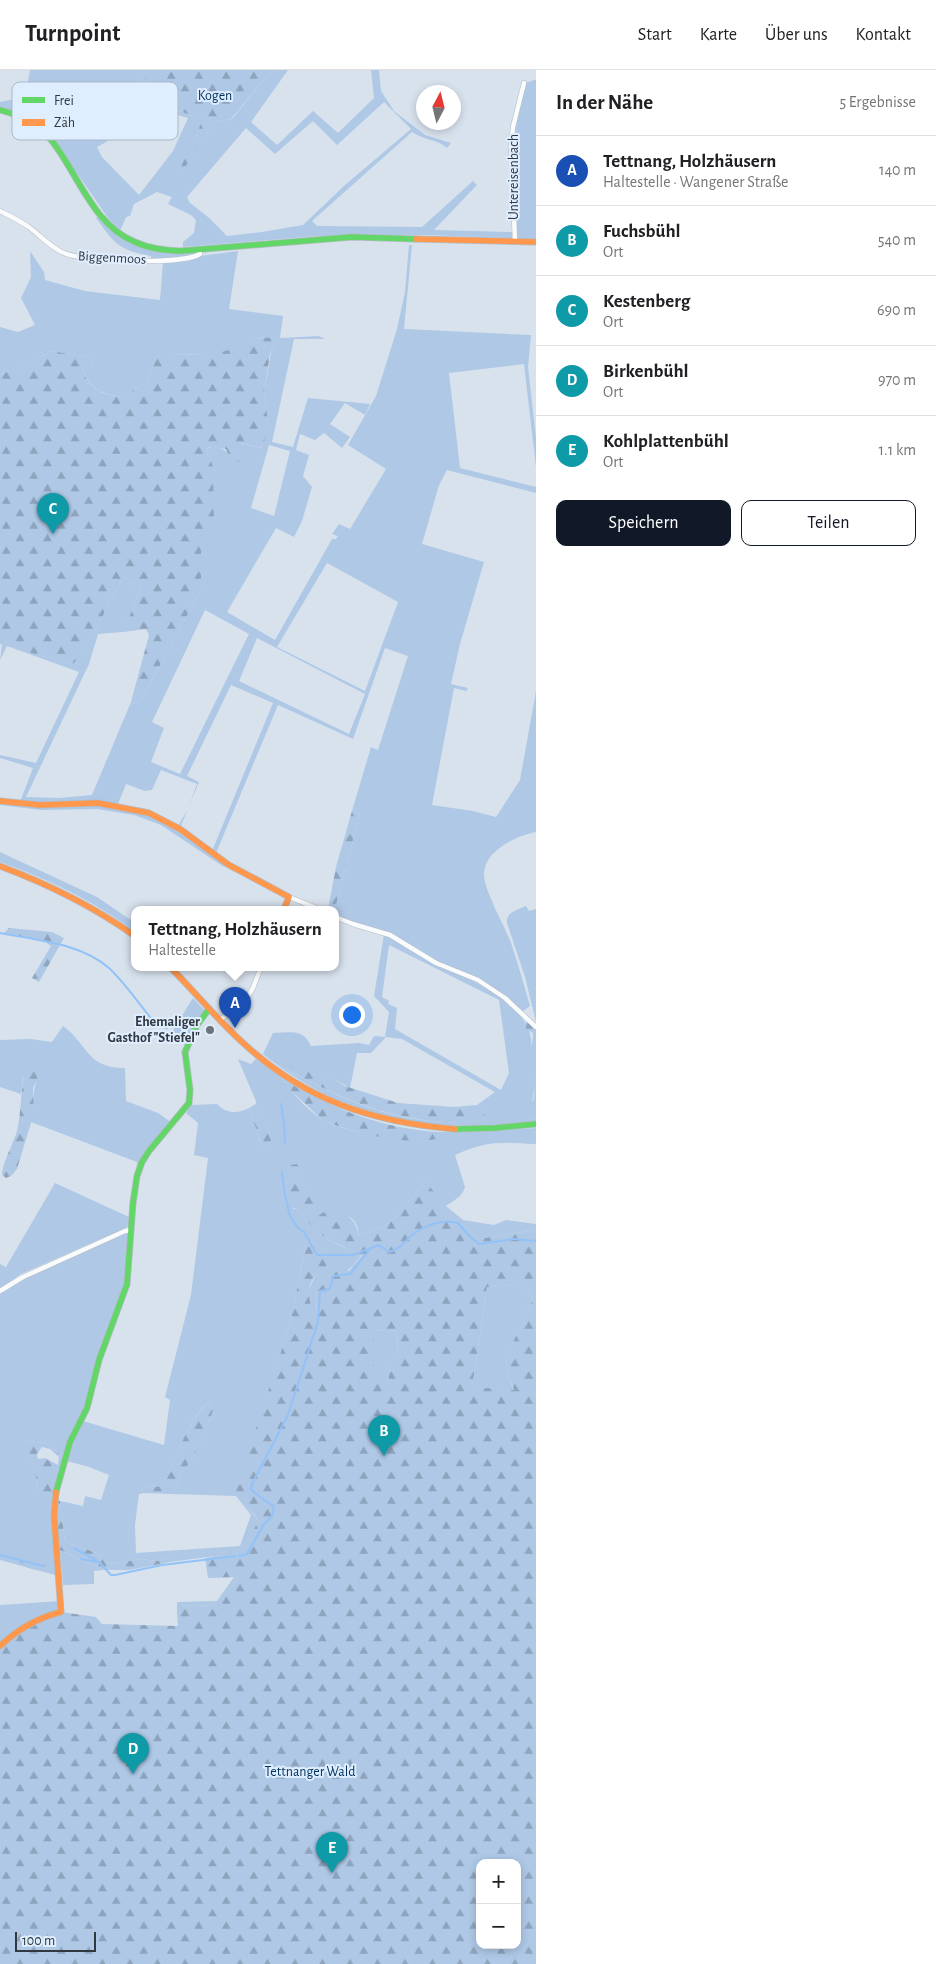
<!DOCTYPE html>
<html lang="de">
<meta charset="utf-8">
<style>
:root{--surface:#fff;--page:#f2f2f2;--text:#202124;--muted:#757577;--line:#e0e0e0;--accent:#111827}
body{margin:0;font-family:"Alegreya Sans",sans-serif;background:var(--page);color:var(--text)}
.controls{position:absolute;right:15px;bottom:15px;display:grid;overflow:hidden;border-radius:10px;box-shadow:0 2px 8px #0003}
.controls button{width:45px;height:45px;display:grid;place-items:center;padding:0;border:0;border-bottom:1px solid var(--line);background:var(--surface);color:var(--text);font:25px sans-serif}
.compass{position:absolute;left:416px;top:15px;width:45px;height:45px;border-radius:50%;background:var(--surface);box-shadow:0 2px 8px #0003;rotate:7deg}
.scale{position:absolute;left:15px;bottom:12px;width:81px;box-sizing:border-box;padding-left:5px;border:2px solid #313840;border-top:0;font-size:14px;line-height:18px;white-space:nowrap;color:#313840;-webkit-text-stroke:4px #dfeeff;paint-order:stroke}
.you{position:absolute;left:351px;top:944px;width:18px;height:18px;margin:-12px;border:4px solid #fff;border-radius:50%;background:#1a73e8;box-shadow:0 0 0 8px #1a73e833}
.badge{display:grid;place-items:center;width:32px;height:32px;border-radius:50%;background:var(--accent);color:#fff;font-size:16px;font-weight:700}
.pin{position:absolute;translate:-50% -41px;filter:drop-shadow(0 1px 2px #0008)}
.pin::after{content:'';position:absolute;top:26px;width:18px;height:15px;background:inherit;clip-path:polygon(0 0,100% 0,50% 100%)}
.popup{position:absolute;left:131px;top:836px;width:208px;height:65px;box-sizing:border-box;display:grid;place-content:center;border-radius:10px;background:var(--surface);filter:drop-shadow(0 1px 4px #0005);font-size:16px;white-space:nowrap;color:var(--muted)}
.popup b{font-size:19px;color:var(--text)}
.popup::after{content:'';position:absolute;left:50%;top:100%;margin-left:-10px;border:10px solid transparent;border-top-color:var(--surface)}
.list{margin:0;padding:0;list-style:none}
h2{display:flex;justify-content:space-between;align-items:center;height:65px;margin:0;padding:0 20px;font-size:21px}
h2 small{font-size:16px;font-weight:400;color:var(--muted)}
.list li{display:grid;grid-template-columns:32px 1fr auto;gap:15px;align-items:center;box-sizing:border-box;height:70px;padding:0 20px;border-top:1px solid var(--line)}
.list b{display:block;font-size:19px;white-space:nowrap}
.list p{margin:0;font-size:16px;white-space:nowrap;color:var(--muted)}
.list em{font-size:16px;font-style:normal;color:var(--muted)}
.actions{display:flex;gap:10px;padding:15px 20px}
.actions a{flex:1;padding:11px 0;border:1px solid var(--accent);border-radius:10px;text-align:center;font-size:18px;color:var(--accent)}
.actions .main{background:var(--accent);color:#fff}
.map{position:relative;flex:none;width:536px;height:1894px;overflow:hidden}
header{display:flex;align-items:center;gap:30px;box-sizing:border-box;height:70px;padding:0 25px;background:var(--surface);border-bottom:1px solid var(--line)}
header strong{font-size:24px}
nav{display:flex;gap:28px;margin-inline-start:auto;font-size:18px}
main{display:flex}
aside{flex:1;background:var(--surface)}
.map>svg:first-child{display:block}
</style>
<header>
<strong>Turnpoint</strong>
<nav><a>Start</a><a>Karte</a><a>Über uns</a><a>Kontakt</a></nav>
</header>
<main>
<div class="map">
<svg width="536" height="1894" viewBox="0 0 536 1894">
<defs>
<pattern id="forest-firs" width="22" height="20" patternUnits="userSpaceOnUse" patternTransform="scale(1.25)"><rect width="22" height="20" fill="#aec8e6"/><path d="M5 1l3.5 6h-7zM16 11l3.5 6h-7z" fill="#8ea3bc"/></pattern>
</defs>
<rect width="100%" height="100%" fill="#d8e2ed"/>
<g fill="#aec8e6" fill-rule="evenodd">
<path d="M30 0H165V22L146 8 142 10 140 17 141 24 187 44 205 50C199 55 200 61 196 67 189 79 185 92 180 104L215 52 232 49 267 6 274 0H288L251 52 277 75 313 41 338 63 374 28 371 0H379L381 21 394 41 425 65 451 73 447 78C437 69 423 70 412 62L312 151 317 156 422 157 473 111 477 115 434 160 512 162V168L423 165 318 166 183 177V172L194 163 196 150 191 145 168 134 172 127 157 122 134 134 130 146 126 147 120 161 108 148 50 64C36 50 19 42 0 37V32L25 27ZM138 27 167 42 188 48 173 81 139 125 102 87 97 77C122 66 124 48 138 27ZM384 32 411 59 345 115 303 155 262 162 227 166 208 147 190 133 187 127 246 58 275 84 313 51 337 75Z"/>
<path d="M534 10H536V169H519L517 167C515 154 515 141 515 128 513 87 513 52 526 13Z"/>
<path d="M99 146C128 183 154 183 197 182V184C183 189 166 189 151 188V186C117 179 116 175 96 148Z"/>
<path d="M409 175H412L404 259 531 265 528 297 536 368V397L524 294 449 303 460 398 536 417V423L447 400 439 415 422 474 484 492 460 574 451 614 468 618 466 621 454 618 432 735 473 741 496 747 520 710 536 621V762C518 765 486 780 484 802 482 817 505 856 511 873 518 894 524 915 530 936L523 941 493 917 429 888 393 864 355 853 335 844V839L360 743 352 741 371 677 378 680 408 586 385 578 353 669 278 635 216 783 212 781 273 633 231 615 187 706 199 712 180 758 178 756 188 739 197 714 161 700 152 720 145 721 126 714 118 734 20 732 33 698 0 688V685L36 693 79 602 7 576 0 590 2 574 70 594 73 593 94 563 123 507 141 518 123 562 98 564 89 594 26 727 59 728 92 725 131 632 139 634 201 520V471L213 396 206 379C219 372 230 384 239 392L240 373 262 378 268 350 264 323 271 283 277 268 254 267 241 277 217 285 157 284 147 313 121 327C99 322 92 321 82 299L93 295 90 287 51 281 28 295 0 304V257L18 262 35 255 21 228 31 207 30 181 44 202 45 210 85 221 160 230 163 192C175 192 190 193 200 186L238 181 229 239 283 246 280 268 319 266 325 269H294L272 372 293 377 308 328 370 334 365 345 345 333 330 354 350 367 342 378 324 363 315 370 300 364 296 380 309 385 303 406 312 417 302 451 294 467 276 458 227 542 275 570 332 469H336L338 466 332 464 339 454 350 459 386 399 348 375 376 326 397 259 405 222ZM269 375 290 381 274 446 251 438ZM327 493 398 532 365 621 277 577ZM205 540 249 564 180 704 151 692 164 658 152 652ZM257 568 365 624 349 664 239 611Z"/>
<polygon points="0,732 96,735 135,741 163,751 228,796 224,797 161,755 134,745 97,739 41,740 0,735"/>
<path d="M0 782 97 827 135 853V862C95 831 47 809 0 792Z"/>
<path d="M526 836 529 841 536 839V952L525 907 507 853C506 842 517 840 526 836Z"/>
<path d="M384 864C397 869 408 879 420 886 451 901 536 931 531 977L535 985 533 1005 535 1012 530 1049 536 1048V1051C431 1064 348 1052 263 984L273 963C290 963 303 958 311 976L359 973 369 975 374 966 385 967 389 942 374 926ZM389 875 499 930 509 1003 501 1020 395 959 397 938 388 934 389 931 382 927ZM386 967 402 969 495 1022 477 1035 483 1038 485 1043 483 1050C426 1059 363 1040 313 1013 302 1007 290 1003 280 994L330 1010H336L350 1018 357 983H371Z"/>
<polygon points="193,928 207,943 190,967 172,962"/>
<path d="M63 956C88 974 86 998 125 998L126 1031 158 1043 172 1053 136 1104 137 1092 31 1052C36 1037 31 1024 37 1010L23 1007 21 1024 0 1017V970L31 969 52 972Z"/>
<path d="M238 989 251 994 256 989 286 1011 283 1012C296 1025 309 1043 325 1051 348 1063 413 1074 438 1069L439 1062H482L536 1058V1074C502 1072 487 1070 455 1085L465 1117C463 1126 453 1131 446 1136L463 1150 494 1155 506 1150 536 1154V1160L478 1169 465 1156 432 1140 425 1111 400 1144 382 1158 359 1166C358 1163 358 1157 356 1154 350 1140 327 1146 315 1149L308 1141 316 1135 295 1103 297 1094 291 1111 281 1112 283 1128H291L293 1139H299C316 1167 333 1174 362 1184 348 1203 336 1212 315 1223L317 1240 314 1245C305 1222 308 1221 318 1200 321 1194 322 1187 324 1181L307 1169 290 1254 236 1423 259 1451 238 1483 170 1492V1488L156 1491 140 1489 110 1494 104 1491 97 1483 65 1472 60 1431 83 1436 85 1426 101 1430 109 1405 89 1397 67 1391 69 1378 83 1351 164 1375 170 1330 165 1327 191 1225 208 1088 194 1085 198 1053 186 1043 191 1035 217 1034C227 1044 237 1044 249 1038L262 1076H267L272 1069ZM209 1332 213 1341 195 1384 181 1405 173 1424 236 1426 251 1445 240 1476 136 1483 135 1455 139 1424H143L141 1423 142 1420 151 1415 157 1417 165 1413C174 1392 191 1344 209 1332Z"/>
<polygon points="55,1113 129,1147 129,1153 126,1158 21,1204 0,1219 0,1194 6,1197"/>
<path d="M126 1163 129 1166 127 1209 85 1340 66 1391C51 1375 47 1371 25 1372L35 1401 38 1419 53 1426 59 1506 0 1490V1223L24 1208Z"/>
<polygon points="525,1214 533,1230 507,1286 506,1301 514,1321 472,1317 487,1217"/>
<polygon points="373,1260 398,1262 397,1285 390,1293 388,1315 374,1314"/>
<polygon points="60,1480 103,1500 94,1501 94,1514 63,1515"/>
<path d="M234 1507H237C220 1541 215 1535 180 1536L177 1542V1532L217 1531Z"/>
<polygon points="61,1531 61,1542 0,1576 0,1535"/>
</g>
<g fill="url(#forest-firs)" fill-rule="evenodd">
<polygon points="165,0 274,0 267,6 231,49 215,52 179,106 187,76 197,66 200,55 204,50 187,44 141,24 140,17 142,10 146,8 165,21"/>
<path d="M254 267 278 268 270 284 264 323 268 350 263 378 241 373 239 392 231 391 226 379 210 377 206 379 213 396 214 457 201 471V520L139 634 131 632 149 565 146 559 123 562 141 518 123 507 94 563 74 593 70 594 0 574V304L28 295 51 281 90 287 93 295 82 299C91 321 100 323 121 327L147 313 157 284C195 284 222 290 254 267Z"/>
<polygon points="352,741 360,743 335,839 328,839 336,797"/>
<polygon points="9,858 52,862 64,868 39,912 32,908 51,876 44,871 4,863"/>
<path d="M526 949 536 959V1048L530 1049 528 1041C536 1031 535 1018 533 1005 531 994 536 989 531 977L533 968V963L526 959Z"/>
<path d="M31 994 37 1002V1010L33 1018 34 1043 17 1099 11 1106 6 1108 2 1105C2 1093 13 1075 17 1061 22 1040 20 1017 26 996Z"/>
<path d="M279 994H286L330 1010H336L345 1016 398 1033 454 1037 477 1035 483 1038 485 1043 483 1050C426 1059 363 1039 313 1013 301 1007 290 1002 279 994Z"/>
<path d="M286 1011C333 1039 384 1059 439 1062L438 1069C401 1075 360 1064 326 1052L319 1047 282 1012Z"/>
<polygon points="257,1033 272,1069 267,1076 262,1076 249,1038"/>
<path d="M297 1094 300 1099 295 1103 317 1135 308 1141 315 1148 324 1142 332 1144 336 1141C353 1149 354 1148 359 1166L382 1158 400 1144 425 1111 439 1128 433 1140 465 1156 478 1169 536 1160V1894H0V1577L12 1564 61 1542 96 1547 102 1554 178 1556 177 1542 179 1536C214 1535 220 1541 237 1507L208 1508 205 1488 238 1482 259 1451 254 1444 235 1423 290 1254 307 1169 324 1181 332 1192C309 1205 304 1220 314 1244L317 1240 315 1223 325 1213 329 1215 328 1206 331 1201H349L362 1185C332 1171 318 1170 299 1139L291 1138V1128H283L281 1112 291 1111 284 1096ZM525 1214 533 1230 507 1285 506 1301 514 1320 472 1317 487 1217ZM374 1260 398 1262 397 1284 390 1293 388 1314H374ZM480 1793H517V1875H480Z"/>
<path d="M209 1332 213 1341 195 1384 181 1405 173 1424 141 1423 142 1420 151 1415 157 1417 165 1413C174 1390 190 1347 209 1332Z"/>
<path d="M24 1372C47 1372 48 1372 64 1389L56 1430 60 1431 65 1472 97 1483 104 1491 110 1494 140 1489 156 1491 170 1488V1492L130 1500H103L56 1478 53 1426 43 1424 38 1419 35 1401ZM42 1377 50 1379 59 1387 58 1395 45 1388 38 1389 37 1384Z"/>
<polygon points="27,1485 43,1490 45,1497 41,1501 28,1498 17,1489"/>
</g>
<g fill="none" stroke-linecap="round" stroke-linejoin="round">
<g stroke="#92c2f7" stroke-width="2">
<path d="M0 863C36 870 80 873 109 898 126 914 139 934 154 952L160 956 167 958"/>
<polyline points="281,1034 284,1054 285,1073"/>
<path d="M282 1102 284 1121 290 1146 298 1158 304 1162 317 1185H353L379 1175 389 1182C401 1178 402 1174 411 1166 424 1155 441 1149 458 1153L469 1166 479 1174 514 1169 536 1171"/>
<polyline points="74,1478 96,1490"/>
<polyline points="0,1485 43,1496"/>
<path d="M239 1486 247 1484 264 1454 272 1446 274 1437C267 1431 257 1426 251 1419L252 1414 288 1345 318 1252 320 1221 330 1219 333 1206 350 1204 370 1179"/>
<polyline points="81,1489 99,1492 111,1505 115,1505 162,1495 236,1486"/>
</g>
<g stroke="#b4bcc4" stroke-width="5.5">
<g id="street">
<path d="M0 141C10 146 21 151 30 158 41 166 51 178 64 183 84 192 182 195 200 184L199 179"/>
<polyline points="515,171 511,75 513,57 524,13"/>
<polyline points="289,827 319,839"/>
<polyline points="335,847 353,854 390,865 436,893 478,910 505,928 536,957"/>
<polyline points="220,950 245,931 253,918 261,897"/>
<polyline points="0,1221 23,1207 125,1161 130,1160"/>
</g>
</g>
<g stroke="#b4bcc4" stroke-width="7">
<g id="fast">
<path d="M0 40C19 45 39 55 52 71 78 104 93 155 135 172 150 179 164 180 180 181L352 167 416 169"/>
<polyline points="455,1059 495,1058 536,1054"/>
<polyline points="56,1422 70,1372 87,1338 99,1290 127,1214 133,1133 137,1106 142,1092 149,1081 189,1033 190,1020 185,982 197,955 209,939"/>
</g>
</g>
<g stroke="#b4bcc4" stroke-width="7">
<g id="slow">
<polyline points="416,169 536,172"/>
<polyline points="0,731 40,735 98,733 149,743 180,759 229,795 289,827 284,839"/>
<path d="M0 796C48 814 93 836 135 866"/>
<path d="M170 897C194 921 216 948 241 971 304 1030 371 1052 455 1059"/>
<path d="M0 1576C18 1559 37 1548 61 1542L54 1445 56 1422"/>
</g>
</g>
<use href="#street" stroke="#f9fbfc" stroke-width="4.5"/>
<use href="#fast" stroke="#63d668" stroke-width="5.5"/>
<use href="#slow" stroke="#ff974d" stroke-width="5.5"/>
</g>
<circle fill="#6b747d" stroke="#dfeeff" stroke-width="2" cx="210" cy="960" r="5"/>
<g text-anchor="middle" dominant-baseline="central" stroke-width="4" stroke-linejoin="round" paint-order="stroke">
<g font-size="14" fill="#01305c" stroke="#dfeeff">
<text x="215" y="26">Kogen</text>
<text x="310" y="1702">Tettnanger Wald</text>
</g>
<g font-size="14" fill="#313840" stroke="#dfeeff">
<text transform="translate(514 107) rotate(-90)">Untereisenbach</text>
<text transform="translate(112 188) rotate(3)">Biggenmoos</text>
</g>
<g font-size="14" font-weight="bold" fill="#313840" stroke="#dfeeff" text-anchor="end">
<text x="200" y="952">Ehemaliger<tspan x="200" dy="16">Gasthof "Stiefel"</tspan></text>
</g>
</g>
<rect x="12" y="12" width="166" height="58" rx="8" fill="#dfeeff" stroke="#abb7c6" stroke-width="1"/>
<rect x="22" y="27" width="23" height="6" fill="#63d668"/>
<rect x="22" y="49" width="23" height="7" fill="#ff974d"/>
<g font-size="14" fill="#313840">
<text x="54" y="35">Frei</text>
<text x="54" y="57">Zäh</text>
</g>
</svg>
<div class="controls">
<button>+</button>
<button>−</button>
</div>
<svg class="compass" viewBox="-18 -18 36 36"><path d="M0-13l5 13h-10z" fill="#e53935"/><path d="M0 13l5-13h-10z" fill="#757577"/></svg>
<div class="scale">100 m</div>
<div class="you"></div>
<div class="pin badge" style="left:235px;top:958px;background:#1a4fb4">A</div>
<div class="popup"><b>Tettnang, Holzhäusern</b>Haltestelle</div>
<div class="pin badge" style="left:384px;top:1386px;background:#0f9aa8">B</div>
<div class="pin badge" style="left:53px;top:464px;background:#0f9aa8">C</div>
<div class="pin badge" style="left:133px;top:1704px;background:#0f9aa8">D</div>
<div class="pin badge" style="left:332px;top:1803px;background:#0f9aa8">E</div>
</div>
<aside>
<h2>In der Nähe<small>5 Ergebnisse</small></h2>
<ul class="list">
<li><span class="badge" style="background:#1a4fb4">A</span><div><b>Tettnang, Holzhäusern</b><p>Haltestelle · Wangener Straße</p></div><em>140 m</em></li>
<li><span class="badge" style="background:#0f9aa8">B</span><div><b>Fuchsbühl</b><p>Ort</p></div><em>540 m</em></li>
<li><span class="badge" style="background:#0f9aa8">C</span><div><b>Kestenberg</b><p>Ort</p></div><em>690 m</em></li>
<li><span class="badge" style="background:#0f9aa8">D</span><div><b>Birkenbühl</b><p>Ort</p></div><em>970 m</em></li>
<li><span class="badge" style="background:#0f9aa8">E</span><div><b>Kohlplattenbühl</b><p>Ort</p></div><em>1.1 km</em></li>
</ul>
<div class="actions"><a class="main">Speichern</a><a>Teilen</a></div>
</aside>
</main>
